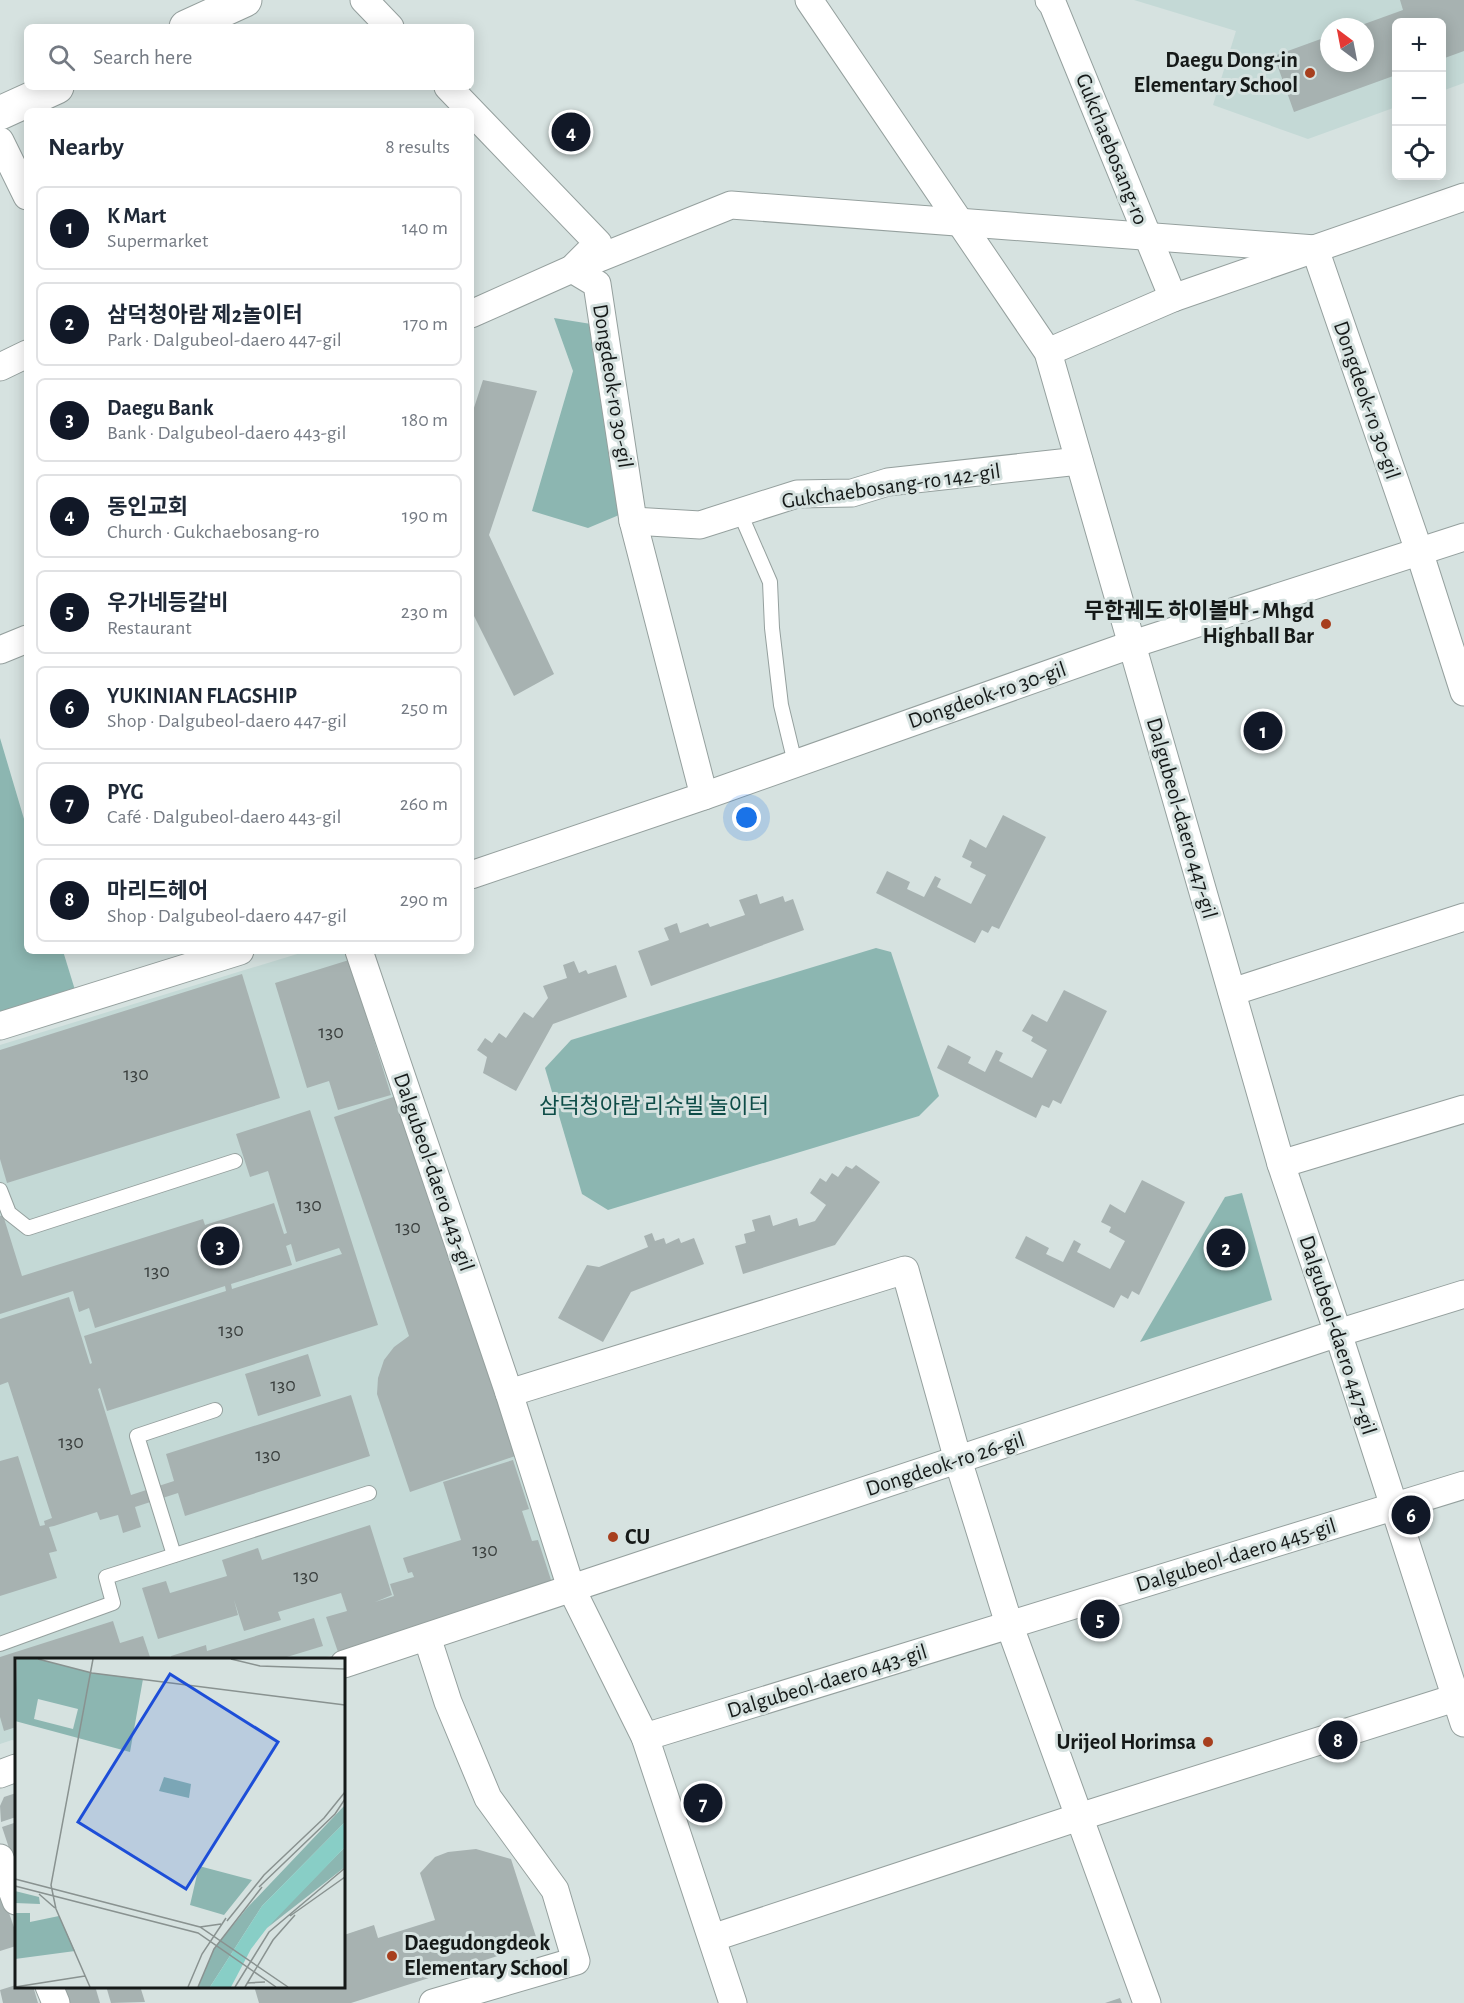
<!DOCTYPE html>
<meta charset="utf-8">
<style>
:root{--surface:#fff;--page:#f2f2f3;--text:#1f2937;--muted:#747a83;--line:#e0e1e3;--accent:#111827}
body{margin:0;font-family:"Alegreya Sans","Noto Sans KR",sans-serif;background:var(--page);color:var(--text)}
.controls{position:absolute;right:18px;top:18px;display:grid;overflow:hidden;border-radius:9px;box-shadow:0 3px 15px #0003}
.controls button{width:54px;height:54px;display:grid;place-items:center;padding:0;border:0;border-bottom:2px solid var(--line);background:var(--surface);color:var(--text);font:30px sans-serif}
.compass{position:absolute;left:1320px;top:18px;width:54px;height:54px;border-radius:50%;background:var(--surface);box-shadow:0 3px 15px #0003;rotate:328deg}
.you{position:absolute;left:747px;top:818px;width:21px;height:21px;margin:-15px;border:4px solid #fff;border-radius:50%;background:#1a73e8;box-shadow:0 0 0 9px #1a73e833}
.badge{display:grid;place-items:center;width:39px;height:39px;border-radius:50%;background:var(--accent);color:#fff;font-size:20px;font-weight:700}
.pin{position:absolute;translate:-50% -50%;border:3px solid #fff;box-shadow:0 2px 6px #0006}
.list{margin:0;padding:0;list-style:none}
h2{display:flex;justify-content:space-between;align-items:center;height:78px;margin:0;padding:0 24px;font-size:26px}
h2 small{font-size:20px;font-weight:400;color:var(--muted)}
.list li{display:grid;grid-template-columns:39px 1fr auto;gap:18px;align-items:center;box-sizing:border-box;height:84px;margin:0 12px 12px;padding:0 12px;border:2px solid var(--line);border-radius:9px}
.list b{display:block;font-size:22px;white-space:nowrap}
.list p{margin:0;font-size:20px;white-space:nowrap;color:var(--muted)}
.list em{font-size:20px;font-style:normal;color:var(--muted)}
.icon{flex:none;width:33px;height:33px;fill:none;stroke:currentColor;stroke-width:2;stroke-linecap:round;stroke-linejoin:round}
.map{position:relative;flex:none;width:1464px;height:2003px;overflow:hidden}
.search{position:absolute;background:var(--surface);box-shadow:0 3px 15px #0003;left:24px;top:24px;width:450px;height:66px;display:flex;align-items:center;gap:15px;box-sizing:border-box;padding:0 21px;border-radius:9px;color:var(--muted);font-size:22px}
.panel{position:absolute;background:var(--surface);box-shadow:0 3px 15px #0003;left:24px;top:108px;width:450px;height:846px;border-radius:9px}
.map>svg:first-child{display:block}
</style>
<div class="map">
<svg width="1464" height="2003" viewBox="0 0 1464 2003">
<rect width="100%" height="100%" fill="#d6e2e0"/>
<g fill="#c4d9d6" fill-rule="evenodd">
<path d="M1134 0H1464V83L1442 91V22H1396V107L1308 139 1213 105 1236 31ZM1329 27H1365V63H1329Z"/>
<polygon points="307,951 369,951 565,1567 551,1590 319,1659 16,1660 16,1741 12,1740 0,1744 0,1045"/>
</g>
<g fill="#8cb6b1">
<polygon points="554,318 591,324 631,510 588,528 532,511 573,371"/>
<polygon points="0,738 27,829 27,951 63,951 79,1003 0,1026"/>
<polygon points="876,948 891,952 939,1096 919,1116 608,1210 582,1194 545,1068 571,1040"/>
<polygon points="1242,1193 1272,1300 1140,1342 1225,1197"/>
</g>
<g fill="#a7b2b1" fill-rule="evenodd">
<polygon points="1400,0 1464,0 1464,51 1442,59 1442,22 1396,22 1396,75 1294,112 1274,56 1329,36 1329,63 1365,63 1365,27 1356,27 1403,10"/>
<polygon points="483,380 537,391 489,535 554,674 514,696 471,610 471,417"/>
<polygon points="1003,815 1046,837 999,929 992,926 988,933 982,930 975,943 876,893 887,871 910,882 907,889 924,897 935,876 941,879 937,887 971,904 986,875 970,867 972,862 962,857 970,839 986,848"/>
<polygon points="757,894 760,904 783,896 785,902 793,899 804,930 651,986 638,951 669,940 664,928 677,923 680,933 708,923 710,927 745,915 739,900"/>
<polygon points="349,960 391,1095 338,1110 329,1081 307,1088 275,983"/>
<polygon points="574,961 579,973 586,970 588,974 616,965 627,997 553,1024 516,1091 483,1073 487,1057 477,1050 485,1038 492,1043 499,1033 506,1038 524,1012 533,1018 548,998 543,986 567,978 563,965"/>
<polygon points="242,974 280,1098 7,1183 0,1159 0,1050"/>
<polygon points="1064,990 1107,1011 1061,1104 1053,1100 1049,1108 1042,1105 1036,1118 937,1068 948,1045 971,1057 968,1063 985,1072 996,1050 1003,1053 999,1061 1032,1078 1047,1050 1031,1041 1033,1037 1022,1031 1032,1014 1047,1022"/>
<polygon points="399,1095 521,1454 410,1492 377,1394 378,1378 384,1360 394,1347 409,1336 334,1117"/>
<path d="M310 1110 378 1325 107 1411 100 1388 98 1389 131 1495 174 1481 166 1454 351 1395 370 1456 185 1516 178 1493 135 1507 141 1527 123 1533 118 1515 100 1520 97 1512 54 1526 49 1527 57 1551 49 1553 57 1578 0 1596V1461L18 1456 40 1526 45 1525 44 1521 52 1518 8 1382 0 1385V1319L69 1297 90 1364 92 1363 84 1336 226 1291 225 1286 95 1328 89 1308 79 1312 73 1291 0 1314V1216L3 1215 22 1276 203 1219 205 1225 274 1203 284 1234 287 1233 268 1171 250 1177 236 1134ZM291 1244 296 1262 339 1248 342 1254 232 1289 231 1284 292 1265 286 1246Z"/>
<polygon points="856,1165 880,1182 835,1245 743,1274 735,1246 746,1243 744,1234 755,1231 752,1220 770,1215 773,1226 797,1218 799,1226 815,1221 826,1205 810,1193 820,1178 826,1182 832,1173 838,1177 846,1166 852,1169"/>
<polygon points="1142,1180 1185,1202 1139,1295 1132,1291 1128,1299 1121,1295 1114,1308 1015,1258 1026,1236 1049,1248 1046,1254 1063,1262 1074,1240 1081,1244 1077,1252 1110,1269 1125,1241 1109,1232 1111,1227 1101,1222 1110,1204 1125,1213"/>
<polygon points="652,1233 655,1241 664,1238 666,1244 679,1238 681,1243 694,1238 704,1264 631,1292 603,1342 558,1318 587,1265 599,1267 648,1247 644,1236"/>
<polygon points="308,1354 321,1396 258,1416 245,1374"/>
<polygon points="513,1460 529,1509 522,1511 532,1541 538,1540 552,1583 338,1652 326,1617 347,1611 341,1593 278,1612 281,1620 244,1631 234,1600 238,1615 158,1639 142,1588 166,1581 170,1593 227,1576 222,1560 258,1548 262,1560 370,1525 392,1595 375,1602 394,1596 390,1584 414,1577 412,1572 408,1573 403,1558 461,1540 443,1482"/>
<polygon points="314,1618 323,1646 277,1660 172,1660 171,1656 206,1645 207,1651"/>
<polygon points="113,1621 120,1643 143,1636 151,1660 16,1660 16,1727 4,1731 0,1717 0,1657"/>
<polygon points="16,1793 16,1817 1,1822 0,1806 4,1797"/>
<polygon points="14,1823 16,1832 16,1859 13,1860 2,1827"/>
<polygon points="476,1849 511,1859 538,1943 351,2003 259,2003 254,1986 344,1986 344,1935 374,1925 378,1938 435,1920 420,1873 435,1857 448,1852"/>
<polygon points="0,1887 16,1933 16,1946 0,1951"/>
<polygon points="16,1985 16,1986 33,1986 38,2003 3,2003 0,1990"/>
<polygon points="59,1986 95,1986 100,2003 64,2003"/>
<polygon points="106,1986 140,1986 145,2002 111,2003"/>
<polygon points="1120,1998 1122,2003 1105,2003"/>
</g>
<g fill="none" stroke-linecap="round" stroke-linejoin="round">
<g stroke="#95a09e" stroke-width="16">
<g id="service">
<polyline points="740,513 770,582 772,628 781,705 795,763"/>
<polyline points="0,1190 9,1213 28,1228 235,1161"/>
<polyline points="174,1555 137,1436 215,1410"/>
<polyline points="0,1644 113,1603 106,1577 369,1493"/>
</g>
</g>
<g stroke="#95a09e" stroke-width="29">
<g id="minor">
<polyline points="364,0 390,27"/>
<polyline points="809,0 1048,352 1281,1164 1338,1333 1464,1723"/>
<polyline points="1049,0 1053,5 1173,298"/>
<polyline points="448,87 598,243 575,266"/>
<polyline points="0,141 27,196"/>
<polyline points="572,269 597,284 633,521 704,796"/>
<polyline points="471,314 572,269 731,205 1315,249 1419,551 1464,692"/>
<polyline points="1048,352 1173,298 1464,197"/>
<polyline points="0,367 27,354"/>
<polyline points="633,521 700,525 797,494 852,493 888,482 1079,461"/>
<polyline points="0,650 27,639"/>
<polyline points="471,875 704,796 1133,644 1464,537"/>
<polyline points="359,951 509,1393 571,1588 645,1737 733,2003"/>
<polyline points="1232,992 1464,917"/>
<polyline points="0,1026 240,951"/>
<polyline points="1281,1164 1464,1109"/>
<polyline points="509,1393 905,1270 958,1460 1009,1624 1147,2003"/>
<polyline points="427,1637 448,1702 488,1798 555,1890 576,1961 433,2003"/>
<polyline points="344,1664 1338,1333 1464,1294"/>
<polyline points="645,1737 1464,1485"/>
<polyline points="0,1774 16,1768"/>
<polyline points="0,1858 16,1901"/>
<polyline points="712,1938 1079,1817 1464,1695"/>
<polyline points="49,1986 56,2003"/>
</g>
</g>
<g stroke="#95a09e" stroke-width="35">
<g id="secondary">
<polyline points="186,27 245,0"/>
<polyline points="0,113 57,87"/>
</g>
</g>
<use href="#service" stroke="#fff" stroke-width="14"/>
<use href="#minor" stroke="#fff" stroke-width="27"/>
<use href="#secondary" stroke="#fff" stroke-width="33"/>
</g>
<g fill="#a73f1e" stroke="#d6e2e0" stroke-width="2">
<circle cx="1310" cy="73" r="6"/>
<circle cx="1326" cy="624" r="6"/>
<circle cx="613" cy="1537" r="6"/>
<circle cx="1208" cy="1742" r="6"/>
<circle cx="392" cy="1956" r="6"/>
</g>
<g text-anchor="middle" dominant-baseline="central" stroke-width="6" stroke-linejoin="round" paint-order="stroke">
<g font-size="20" fill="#3a3f3e">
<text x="331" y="1032">130</text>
<text x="136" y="1074">130</text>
<text x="309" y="1205">130</text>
<text x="408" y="1227">130</text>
<text x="157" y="1271">130</text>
<text x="231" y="1330">130</text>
<text x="283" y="1385">130</text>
<text x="71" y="1442">130</text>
<text x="268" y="1455">130</text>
<text x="485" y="1550">130</text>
<text x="306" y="1576">130</text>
</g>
<g font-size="22" font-weight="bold" fill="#151918" stroke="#d6e2e0" text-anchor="end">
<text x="1298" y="60">Daegu Dong-in<tspan x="1298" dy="25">Elementary School</tspan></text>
<text x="1314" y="611">무한궤도 하이볼바 - Mhgd<tspan x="1314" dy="25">Highball Bar</tspan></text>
<text x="625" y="1537" text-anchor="start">CU</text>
<text x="1196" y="1742">Urijeol Horimsa</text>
<text x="404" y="1943" text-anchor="start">Daegudongdeok<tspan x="404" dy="25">Elementary School</tspan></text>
</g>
<g font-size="22" fill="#151918" stroke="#d6e2e0">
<text transform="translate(1112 149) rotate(68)">Gukchaebosang-ro</text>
<text transform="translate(613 386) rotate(81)">Dongdeok-ro 30-gil</text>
<text transform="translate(1367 400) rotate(71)">Dongdeok-ro 30-gil</text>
<text transform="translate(891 486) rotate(-8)">Gukchaebosang-ro 142-gil</text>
<text transform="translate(987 695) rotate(-19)">Dongdeok-ro 30-gil</text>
<text transform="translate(1182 818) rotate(74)">Dalgubeol-daero 447-gil</text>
<text transform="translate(434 1172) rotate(71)">Dalgubeol-daero 443-gil</text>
<text transform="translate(1338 1335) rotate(72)">Dalgubeol-daero 447-gil</text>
<text transform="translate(945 1464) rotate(-18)">Dongdeok-ro 26-gil</text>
<text transform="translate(1236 1555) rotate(-17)">Dalgubeol-daero 445-gil</text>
<text transform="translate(827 1681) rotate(-17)">Dalgubeol-daero 443-gil</text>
</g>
<g font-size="22" fill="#0d4c47" stroke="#d6e2e0">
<text x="654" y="1106">삼덕청아람 리슈빌 놀이터</text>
</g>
</g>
<g transform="translate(15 1658)">
<rect width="330" height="330" fill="#d6e2e0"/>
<path d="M2 1H23L77 15 128 21 115 94 0 63ZM23 41 63 51 58 71 19 61ZM149 119 176 126 174 140 144 133ZM330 147V164L247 248 195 329H183L199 291 232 250ZM330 189V209L252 270 268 252ZM184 208 237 222 209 257 175 247ZM0 233 24 239 25 246 0 245ZM0 255 1 264V255H15V264L44 258 60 293 0 301Z" fill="#8cb6b1" fill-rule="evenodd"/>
<path d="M330 164V189L252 270 236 291 216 329H195L247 248Z" fill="#88cec6"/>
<path fill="none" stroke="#899290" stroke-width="1.5" d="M23 1 77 15 330 47M216 1 245 8 330 11M0 221 185 269 273 329M0 228 183 275 261 329M244 229 320 156 330 141M24 236 40 250M41 251 75 329M41 251 36 227 78 1M275 258 330 219M212 263 249 217 309 160 330 134M185 269 206 266M232 325 250 324M0 329 70 318M173 329 187 296 211 260M183 329 199 291 247 229M220 329 254 274 330 210M230 329 258 282 280 257"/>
<path fill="#1d4ed8" fill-opacity="0.15" stroke="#1d4ed8" stroke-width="3" d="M155 16 263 84 171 231 63 164Z"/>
<rect width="330" height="330" fill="none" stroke="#151918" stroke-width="3"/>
</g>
</svg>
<div class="controls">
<button>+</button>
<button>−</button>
<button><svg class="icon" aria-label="locate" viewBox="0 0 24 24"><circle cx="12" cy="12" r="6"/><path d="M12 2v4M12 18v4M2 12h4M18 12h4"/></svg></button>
</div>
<svg class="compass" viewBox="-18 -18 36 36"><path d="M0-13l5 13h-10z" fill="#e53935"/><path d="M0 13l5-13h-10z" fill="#747a83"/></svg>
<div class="you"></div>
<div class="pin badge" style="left:1263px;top:731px">1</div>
<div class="pin badge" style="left:1226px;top:1248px">2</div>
<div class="pin badge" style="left:220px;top:1246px">3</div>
<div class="pin badge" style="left:571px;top:132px">4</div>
<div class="pin badge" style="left:1100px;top:1619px">5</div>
<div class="pin badge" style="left:1411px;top:1515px">6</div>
<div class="pin badge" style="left:703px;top:1803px">7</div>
<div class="pin badge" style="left:1338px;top:1740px">8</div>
<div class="search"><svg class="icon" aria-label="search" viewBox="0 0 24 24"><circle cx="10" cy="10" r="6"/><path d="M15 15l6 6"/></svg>Search here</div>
<section class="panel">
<h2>Nearby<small>8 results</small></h2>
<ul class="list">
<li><span class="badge">1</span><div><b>K Mart</b><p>Supermarket</p></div><em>140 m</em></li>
<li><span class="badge">2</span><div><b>삼덕청아람 제2놀이터</b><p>Park · Dalgubeol-daero 447-gil</p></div><em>170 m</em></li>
<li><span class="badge">3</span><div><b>Daegu Bank</b><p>Bank · Dalgubeol-daero 443-gil</p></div><em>180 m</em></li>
<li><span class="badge">4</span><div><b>동인교회</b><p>Church · Gukchaebosang-ro</p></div><em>190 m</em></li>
<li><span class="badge">5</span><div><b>우가네등갈비</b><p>Restaurant</p></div><em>230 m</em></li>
<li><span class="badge">6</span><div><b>YUKINIAN FLAGSHIP</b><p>Shop · Dalgubeol-daero 447-gil</p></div><em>250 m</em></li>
<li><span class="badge">7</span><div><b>PYG</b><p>Café · Dalgubeol-daero 443-gil</p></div><em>260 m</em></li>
<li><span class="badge">8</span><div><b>마리드헤어</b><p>Shop · Dalgubeol-daero 447-gil</p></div><em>290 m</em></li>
</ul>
</section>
</div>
